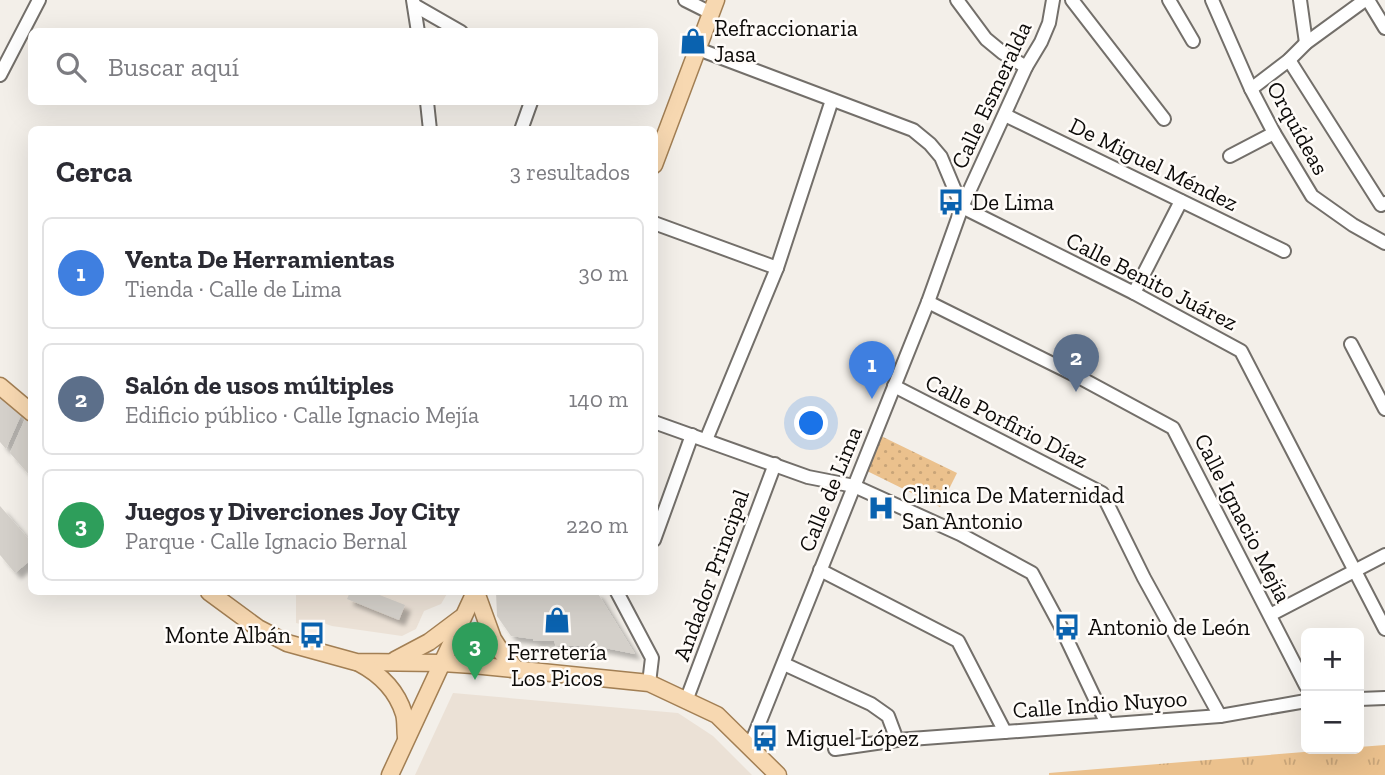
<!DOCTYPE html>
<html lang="es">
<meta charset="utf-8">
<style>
:root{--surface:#fff;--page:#f2f2f3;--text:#2b2b33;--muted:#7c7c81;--line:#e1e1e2;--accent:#0f766e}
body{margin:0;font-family:"Zilla Slab",serif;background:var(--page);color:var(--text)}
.controls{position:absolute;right:21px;bottom:21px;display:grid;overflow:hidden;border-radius:10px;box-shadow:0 7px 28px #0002}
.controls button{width:63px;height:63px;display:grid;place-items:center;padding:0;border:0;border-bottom:2px solid var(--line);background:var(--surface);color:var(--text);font:35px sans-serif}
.you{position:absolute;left:812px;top:424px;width:24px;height:24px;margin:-18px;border:5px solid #fff;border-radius:50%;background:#1a73e8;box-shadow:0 0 0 10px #1a73e833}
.badge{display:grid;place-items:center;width:46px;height:46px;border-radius:50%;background:var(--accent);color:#fff;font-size:23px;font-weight:700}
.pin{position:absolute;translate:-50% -58px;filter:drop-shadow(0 2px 4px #0008)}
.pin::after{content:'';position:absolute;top:37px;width:24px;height:21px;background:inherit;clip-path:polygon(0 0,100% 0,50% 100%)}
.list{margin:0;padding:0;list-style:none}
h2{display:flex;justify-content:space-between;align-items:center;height:91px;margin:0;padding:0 28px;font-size:30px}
h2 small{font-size:23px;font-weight:400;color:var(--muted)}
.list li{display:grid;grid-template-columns:46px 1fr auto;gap:21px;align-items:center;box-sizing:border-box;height:112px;margin:0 14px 14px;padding:0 14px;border:2px solid var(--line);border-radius:10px}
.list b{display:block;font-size:26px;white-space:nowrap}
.list p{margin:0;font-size:23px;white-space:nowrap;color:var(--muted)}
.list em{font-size:23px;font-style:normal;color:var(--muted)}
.icon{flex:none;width:38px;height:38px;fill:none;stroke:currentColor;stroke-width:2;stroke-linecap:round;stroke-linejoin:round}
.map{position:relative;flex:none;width:1385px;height:775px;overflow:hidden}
.search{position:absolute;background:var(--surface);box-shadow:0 7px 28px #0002;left:28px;top:28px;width:630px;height:77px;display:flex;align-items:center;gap:18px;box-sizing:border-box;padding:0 24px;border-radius:10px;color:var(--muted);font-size:26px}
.panel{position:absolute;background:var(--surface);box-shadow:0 7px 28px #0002;left:28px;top:126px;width:630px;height:469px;border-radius:10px}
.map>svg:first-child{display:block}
</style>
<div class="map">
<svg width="1385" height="775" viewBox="0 0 1385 775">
<defs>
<pattern id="grass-tufts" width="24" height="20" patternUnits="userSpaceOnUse" patternTransform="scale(1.75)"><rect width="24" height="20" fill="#ebc18d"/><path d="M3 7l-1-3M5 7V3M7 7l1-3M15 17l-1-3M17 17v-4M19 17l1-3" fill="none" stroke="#c8a478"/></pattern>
<pattern id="park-dots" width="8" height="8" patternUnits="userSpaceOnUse" patternTransform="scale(1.75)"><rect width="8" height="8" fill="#ebc18d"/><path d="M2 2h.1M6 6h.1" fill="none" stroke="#c8a478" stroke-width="1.8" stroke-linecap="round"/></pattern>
<filter id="shadow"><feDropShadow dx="6" dy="6" stdDeviation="2" flood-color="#0004"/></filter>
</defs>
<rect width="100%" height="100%" fill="#f3efe9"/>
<g fill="#ebe1d6">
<polygon points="296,592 448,592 441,604 424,611 416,629 402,636 332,626 323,623 320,629 296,623"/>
<polygon points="453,693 678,713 713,736 752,775 415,775"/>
</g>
<polygon fill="url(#grass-tufts)" points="1385,745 1385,775 1049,775 1049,773 1341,749 1359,749 1359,747"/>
<polygon fill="url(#park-dots)" points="881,436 957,473 940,507 867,471"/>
<g fill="#d4d0ca" filter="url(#shadow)">
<polygon points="0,392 21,415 6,449 0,442"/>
<polygon points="25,419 32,426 32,478 10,453"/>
<polygon points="0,506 32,543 32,559 15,573 0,555"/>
<polygon points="350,592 372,592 405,605 399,620 347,599"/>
<polygon points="496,592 597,592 635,654 595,646 556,646 554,641 533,641 533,639 511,636 497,616"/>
</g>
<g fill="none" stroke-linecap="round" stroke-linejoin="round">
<g stroke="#736f6a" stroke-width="16">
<g id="minor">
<polyline points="413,0 418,32"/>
<polyline points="685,0 711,13"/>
<polyline points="957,0 986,39 1003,53 1026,67"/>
<polyline points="1072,0 1164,119"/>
<polyline points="1169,0 1193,41"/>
<polyline points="1212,0 1251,89 1274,133 1312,196 1353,225 1385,243"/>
<polyline points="1300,0 1306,43"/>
<polyline points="1368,0 1385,28"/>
<polyline points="414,5 461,32"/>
<polyline points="698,49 913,130 930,144 941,157 962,207 1134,293 1241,351 1385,629"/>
<polyline points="1289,60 1381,205 1385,203"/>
<polyline points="0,75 39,0"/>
<polyline points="1251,89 1289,60 1306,43 1365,0"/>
<polyline points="427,102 430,130"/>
<polyline points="1005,115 1284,251"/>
<polyline points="521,130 531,102"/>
<polyline points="1230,156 1274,133"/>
<polyline points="654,223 777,268"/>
<polyline points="1134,293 1181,201"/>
<polyline points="928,302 1075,375 1173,428 1306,686"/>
<polyline points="1351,344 1385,409"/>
<polyline points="894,386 1102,493 1144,578 1220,716"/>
<polyline points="654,422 808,477 854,486 960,534 1032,573 1060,625 1107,724"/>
<polyline points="706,440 777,268 832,100"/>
<polyline points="654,540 692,435"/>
<polyline points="820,570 958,641 1005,732"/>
<polyline points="617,592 652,658 649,683"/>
<polyline points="1270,615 1385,555"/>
<polyline points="784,664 871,704 888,716 897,740"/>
<polyline points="1359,699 1385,698"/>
<polyline points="686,701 775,464"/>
<polyline points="750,746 928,302 962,207 1026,67 1041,42 1049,23 1053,0"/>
<polyline points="835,749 897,740 1220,716 1306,701"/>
</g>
</g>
<g stroke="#a27f54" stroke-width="19">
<g id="major">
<polyline points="654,165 716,0"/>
<polyline points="0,386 32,413"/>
<polyline points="209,592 258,628 287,643 356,662 442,663 473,665 649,683 717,715 778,775"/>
<polyline points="476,592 493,639 502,653 517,670"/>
<polyline points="395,660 429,642 461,618"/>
<path d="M359 663C380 674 397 691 404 714 406 721 405 730 406 737"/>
<polyline points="390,775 475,592"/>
</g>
</g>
<use href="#minor" stroke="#fff" stroke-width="12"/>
<use href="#major" stroke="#f7d8b1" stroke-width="16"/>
</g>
<defs>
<g id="shop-bare" transform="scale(2.1)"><path d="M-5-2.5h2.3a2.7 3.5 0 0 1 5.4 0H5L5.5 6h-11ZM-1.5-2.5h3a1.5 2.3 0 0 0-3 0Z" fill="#0a62af" stroke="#fffcf9" stroke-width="2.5" paint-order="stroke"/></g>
<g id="bus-bare" transform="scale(2.1)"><path d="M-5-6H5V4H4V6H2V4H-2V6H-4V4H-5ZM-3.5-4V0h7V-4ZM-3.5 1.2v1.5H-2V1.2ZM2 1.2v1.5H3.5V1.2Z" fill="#0a62af" stroke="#fffcf9" stroke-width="2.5" paint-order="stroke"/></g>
<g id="hospital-bare" transform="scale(2.1)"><path d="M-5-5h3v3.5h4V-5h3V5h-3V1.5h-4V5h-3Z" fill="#0a62af" stroke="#fffcf9" stroke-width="2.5" paint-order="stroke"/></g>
</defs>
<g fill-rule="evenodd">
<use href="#shop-bare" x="693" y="41"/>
<use href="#bus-bare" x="951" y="202"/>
<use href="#hospital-bare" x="881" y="508"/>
<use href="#shop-bare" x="557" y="620"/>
<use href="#bus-bare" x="1067" y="627"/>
<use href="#bus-bare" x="312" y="635"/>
<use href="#bus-bare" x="765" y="738"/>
</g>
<g text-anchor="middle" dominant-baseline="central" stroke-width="5" stroke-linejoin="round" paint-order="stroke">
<g font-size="23" fill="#0d0b09" stroke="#fffcf9" text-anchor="start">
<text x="714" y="28">Refraccionaria<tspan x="714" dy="26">Jasa</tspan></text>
<text x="972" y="202">De Lima</text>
<text x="902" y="495">Clinica De Maternidad<tspan x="902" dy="26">San Antonio</tspan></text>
<text x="1088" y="627">Antonio de León</text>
<text x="291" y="635" text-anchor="end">Monte Albán</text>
<text x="557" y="652" text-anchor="middle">Ferretería<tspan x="557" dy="26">Los Picos</tspan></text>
<text x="786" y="738">Miguel López</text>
</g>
<g font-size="23" fill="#0d0b09" stroke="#fffcf9">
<text transform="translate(991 95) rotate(-65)">Calle Esmeralda</text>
<text transform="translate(1298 128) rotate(61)">Orquídeas</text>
<text transform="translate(1154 164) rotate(26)">De Miguel Méndez</text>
<text transform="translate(1152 281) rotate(27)">Calle Benito Juárez</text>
<text transform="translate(1007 421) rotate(27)">Calle Porfirio Díaz</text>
<text transform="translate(830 489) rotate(-68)">Calle de Lima</text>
<text transform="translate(1243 518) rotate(63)">Calle Ignacio Mejía</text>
<text transform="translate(711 575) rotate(-70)">Andador Principal</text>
<text transform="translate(1100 704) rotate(-4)">Calle Indio Nuyoo</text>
</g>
</g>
</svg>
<div class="controls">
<button>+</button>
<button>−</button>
</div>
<div class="you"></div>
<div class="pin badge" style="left:872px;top:399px;background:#3f7fe0">1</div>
<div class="pin badge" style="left:1076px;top:392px;background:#5c6f8a">2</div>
<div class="pin badge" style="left:475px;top:680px;background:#2e9e5b">3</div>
<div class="search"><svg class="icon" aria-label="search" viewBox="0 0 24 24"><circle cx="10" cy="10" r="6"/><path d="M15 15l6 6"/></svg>Buscar aquí</div>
<section class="panel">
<h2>Cerca<small>3 resultados</small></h2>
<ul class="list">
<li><span class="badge" style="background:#3f7fe0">1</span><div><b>Venta De Herramientas</b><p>Tienda · Calle de Lima</p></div><em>30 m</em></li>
<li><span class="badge" style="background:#5c6f8a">2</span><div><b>Salón de usos múltiples</b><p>Edificio público · Calle Ignacio Mejía</p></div><em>140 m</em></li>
<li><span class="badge" style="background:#2e9e5b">3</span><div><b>Juegos y Diverciones Joy City</b><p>Parque · Calle Ignacio Bernal</p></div><em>220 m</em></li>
</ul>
</section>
</div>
